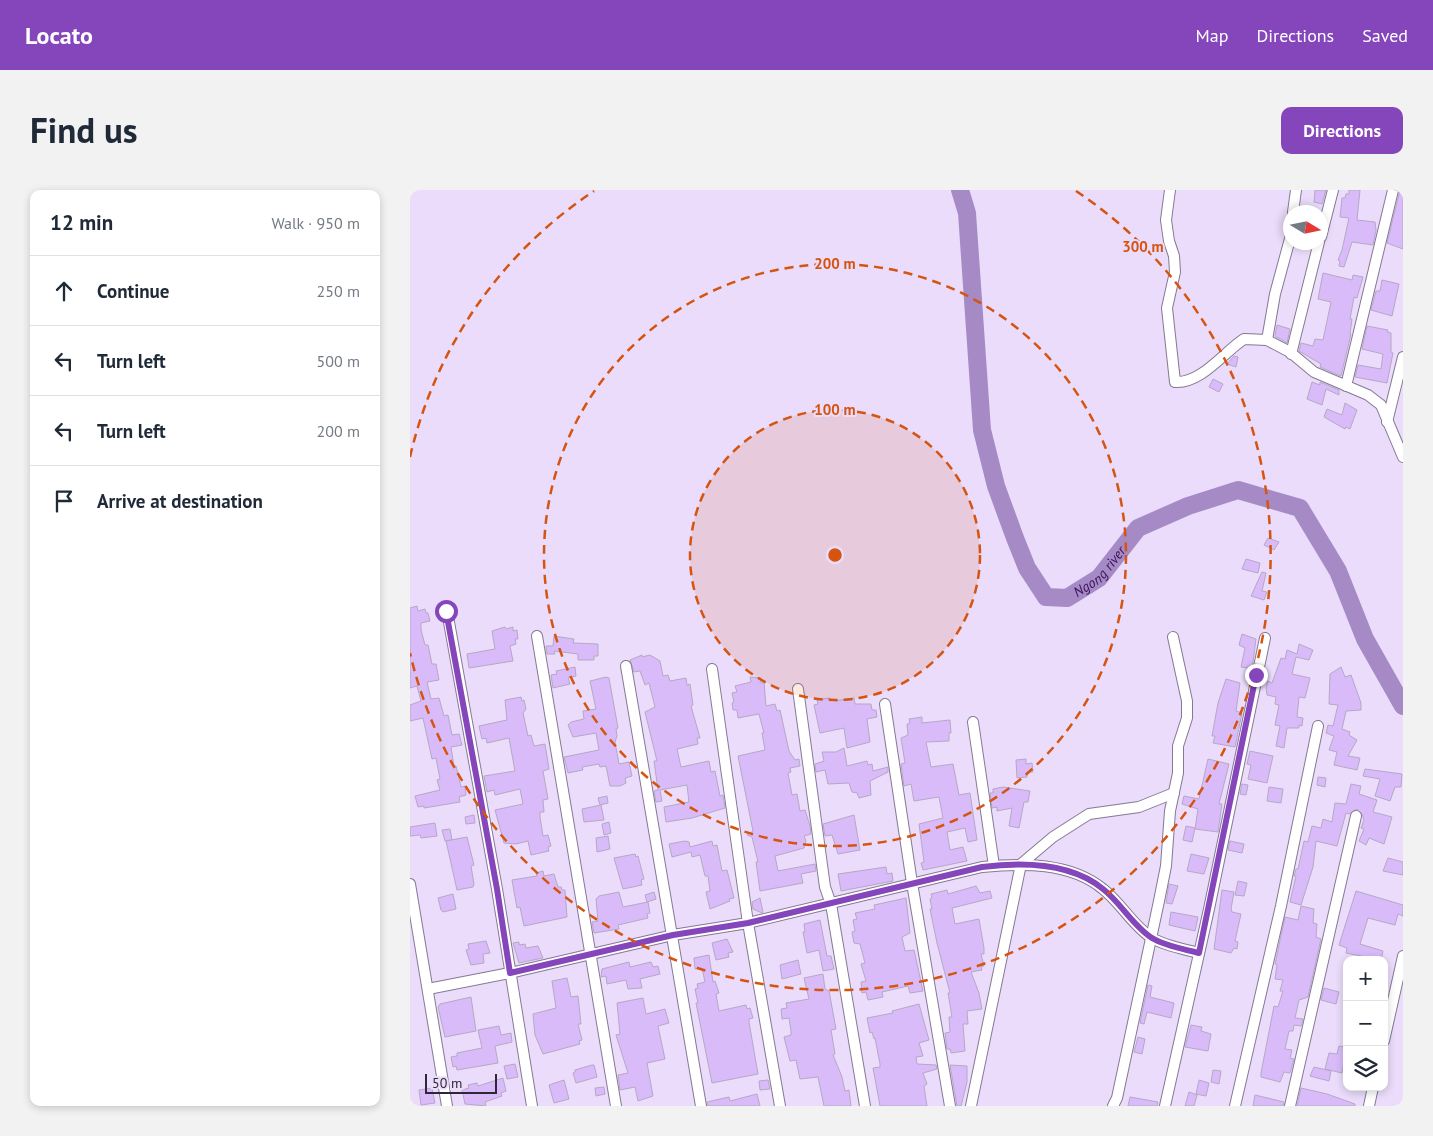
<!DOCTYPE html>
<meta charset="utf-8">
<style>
:root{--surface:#fff;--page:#f2f2f3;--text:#1f2937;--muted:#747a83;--line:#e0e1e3;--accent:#8545bb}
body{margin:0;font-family:"PT Sans",sans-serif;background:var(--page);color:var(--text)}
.controls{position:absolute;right:15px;bottom:15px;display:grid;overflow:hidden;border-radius:10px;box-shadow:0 2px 8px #0003}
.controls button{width:45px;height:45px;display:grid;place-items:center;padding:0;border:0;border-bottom:1px solid var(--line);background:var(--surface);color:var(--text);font:25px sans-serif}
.compass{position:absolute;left:873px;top:15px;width:45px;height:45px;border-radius:50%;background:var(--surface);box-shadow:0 2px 8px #0003;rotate:100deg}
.scale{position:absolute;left:15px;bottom:12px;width:72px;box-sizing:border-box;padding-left:5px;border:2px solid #2d2833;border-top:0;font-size:14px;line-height:18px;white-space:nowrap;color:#2d2833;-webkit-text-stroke:4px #eadcfa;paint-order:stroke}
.stop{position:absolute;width:15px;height:15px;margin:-11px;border:4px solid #8545bb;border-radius:50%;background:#fff}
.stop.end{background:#8545bb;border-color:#fff;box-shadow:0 1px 5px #0008}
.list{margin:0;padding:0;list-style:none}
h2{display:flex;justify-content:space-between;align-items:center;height:65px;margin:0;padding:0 20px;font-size:21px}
h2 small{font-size:16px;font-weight:400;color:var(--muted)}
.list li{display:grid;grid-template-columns:32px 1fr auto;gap:15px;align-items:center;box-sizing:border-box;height:70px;padding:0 20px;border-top:1px solid var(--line)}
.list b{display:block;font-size:19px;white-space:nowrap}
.list em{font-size:16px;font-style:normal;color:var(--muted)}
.icon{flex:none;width:28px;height:28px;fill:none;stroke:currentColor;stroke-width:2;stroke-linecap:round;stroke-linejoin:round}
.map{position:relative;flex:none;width:993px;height:916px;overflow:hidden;border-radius:10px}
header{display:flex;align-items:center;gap:30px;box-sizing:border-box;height:70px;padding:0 25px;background:var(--accent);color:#fff}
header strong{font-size:24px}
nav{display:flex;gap:28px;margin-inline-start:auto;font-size:18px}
.intro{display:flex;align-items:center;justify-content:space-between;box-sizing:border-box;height:120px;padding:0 30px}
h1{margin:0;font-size:35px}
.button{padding:12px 22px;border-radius:10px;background:var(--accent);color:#fff;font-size:18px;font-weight:700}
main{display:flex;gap:30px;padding:0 30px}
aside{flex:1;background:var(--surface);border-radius:10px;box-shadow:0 2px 8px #0003}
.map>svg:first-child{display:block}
</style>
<header>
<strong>Locato</strong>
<nav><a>Map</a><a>Directions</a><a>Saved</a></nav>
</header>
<div class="intro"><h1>Find us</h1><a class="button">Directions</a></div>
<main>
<aside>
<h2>12 min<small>Walk · 950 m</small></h2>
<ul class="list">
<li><svg class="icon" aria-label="ahead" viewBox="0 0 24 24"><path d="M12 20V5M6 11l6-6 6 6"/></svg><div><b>Continue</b></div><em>250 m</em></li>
<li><svg class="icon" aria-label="left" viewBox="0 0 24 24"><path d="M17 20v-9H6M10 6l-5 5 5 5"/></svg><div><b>Turn left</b></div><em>500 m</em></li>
<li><svg class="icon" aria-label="left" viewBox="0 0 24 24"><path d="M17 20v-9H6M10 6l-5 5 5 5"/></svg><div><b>Turn left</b></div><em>200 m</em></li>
<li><svg class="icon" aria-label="arrive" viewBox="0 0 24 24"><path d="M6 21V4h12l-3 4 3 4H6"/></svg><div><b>Arrive at destination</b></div></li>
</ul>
</aside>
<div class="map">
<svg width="993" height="916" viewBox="0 0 993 916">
<rect width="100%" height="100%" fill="#eadcfa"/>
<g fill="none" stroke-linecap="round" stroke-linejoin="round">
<path stroke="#a68ac6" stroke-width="18" id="s1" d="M550 0 557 23 572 240 586 296 605 348 617 378 636 407 657 408 689 388 728 338 778 316 828 300 890 318 928 381 955 449 993 516"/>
</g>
<g fill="#d9bbfa" stroke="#b5a8c5">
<polygon points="905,0 916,0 912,14 904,12"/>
<polygon points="939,0 950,0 947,30 965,32 966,40 963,55 942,52 934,77 929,76 930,71 928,70 932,60 939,28 930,27 932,8 935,8 936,4 939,4"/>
<polygon points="990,0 993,0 993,59 977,53"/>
<polygon points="913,83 942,90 943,85 953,87 947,108 944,107 940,129 942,129 940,144 941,144 931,186 910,177 911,174 889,161 891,153 903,156 905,149 913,150 921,112 908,109"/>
<polygon points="972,90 989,94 982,126 961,120 966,101 970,101"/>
<polygon points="867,135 880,139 877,153 865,146"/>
<polygon points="957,136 978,140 977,142 981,143 981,162 983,163 977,193 945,187 948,175 971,179 973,164 952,159"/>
<polygon points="824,166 828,167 826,177 817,174"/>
<polygon points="803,189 813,194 809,202 799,197"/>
<polygon points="902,192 910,195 910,192 929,200 929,205 916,199 912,215 897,209"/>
<polygon points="935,213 947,220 940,239 936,237 935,239 914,227 917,219 932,225"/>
<polygon points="858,348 869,352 864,360 854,355"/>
<polygon points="836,369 850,373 848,383 832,379"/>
<polygon points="852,382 856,383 852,401 857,402 854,410 841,406"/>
<polygon points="7,416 8,421 15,419 16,423 18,423 20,431 11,433 11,440 15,455 18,455 22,474 26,474 29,490 17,492 21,509 29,508 34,526 38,525 42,545 49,544 52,555 41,557 44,576 46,576 51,597 55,596 56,605 49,607 50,612 14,618 14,616 8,617 5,606 30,600 27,590 30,589 26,568 22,569 13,528 0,531 0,515 11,511 7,496 0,498 0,418"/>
<polygon points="95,437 96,439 103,437 103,441 107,440 108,449 105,449 106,454 100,456 103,471 59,478 57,464 85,459 82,441"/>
<polygon points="832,444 846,449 842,479 831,477 835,458 829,455"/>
<polygon points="144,446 164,449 163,453 188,454 188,466 184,466 184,470 168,470 168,464 144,461 145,464 137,464 136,456 143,456"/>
<polygon points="889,454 903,460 899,470 886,467 882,484 900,488 895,508 889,507 887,527 893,528 892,536 889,535 889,538 877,538 874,558 866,556 870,536 865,535 869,515 865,514 866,507 857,505 856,497 858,491 862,493 871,468 875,469 877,460 887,464"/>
<polygon points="232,465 232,467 240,465 250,471 253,486 258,485 260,491 276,488 277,495 280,494 283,515 281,516 290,548 287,548 288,554 267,559 271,577 299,571 301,582 305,581 310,606 313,605 315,618 282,628 256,632 254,617 279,612 277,595 250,600 252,611 246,612 244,601 248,600 244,571 247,571 235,522 245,517 239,493 235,495 230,481 224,482 220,470"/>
<polygon points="165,477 166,486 158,488 160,494 143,498 141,485 147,484 146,481"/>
<polygon points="931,477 935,487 941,485 951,513 951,520 936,521 932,539 940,542 939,545 947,550 938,566 950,568 947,580 924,575 927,562 919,560 924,546 916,543 918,535 923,536 928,515 919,514 920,484"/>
<polygon points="196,487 199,488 208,538 206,539 207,546 205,552 209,574 219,572 222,586 215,588 216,593 210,596 200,596 196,576 190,577 189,574 172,577 173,580 158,583 154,567 189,560 186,543 163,547 158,535 161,532 174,529 173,521 186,519 180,491"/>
<polygon points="340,487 351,488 351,493 354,492 356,516 365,514 367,521 370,520 379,561 385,570 389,569 390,576 380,578 381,582 378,583 382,605 387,604 390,621 395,620 400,636 401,644 394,646 396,651 394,658 365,666 368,681 405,674 406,681 391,684 393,693 350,701 346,672 348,672 342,647 337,645 343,641 328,566 355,560 352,543 354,543 349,524 328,528 327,520 323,520 322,513 324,512 322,503 327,502 325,496 341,492"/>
<polygon points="816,489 830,493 826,521 832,523 825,557 803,553 805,546 802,546 808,513"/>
<polygon points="111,507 112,511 114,510 116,519 113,523 118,546 121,545 124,556 135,554 139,579 133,581 138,609 133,610 134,622 130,622 130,627 133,646 138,645 141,656 138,657 139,661 121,665 118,651 106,654 94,653 85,620 113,614 110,599 85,605 84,600 77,602 74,586 105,581 99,548 77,553 76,548 72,549 69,536 97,530 95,510"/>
<polygon points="419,508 425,511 444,508 445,514 461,514 462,520 466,520 467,527 457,529 460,552 437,558 434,538 410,543 404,515 408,514 407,510"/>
<polygon points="512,527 512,533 540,530 541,543 539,543 539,551 516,552 521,577 543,574 549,605 560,603 567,650 558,652 555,638 537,642 540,660 553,657 557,671 513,680 511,673 514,672 509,634 533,628 529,607 504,611 501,594 494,596 491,574 495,573 491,548 498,545 497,534 500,533 499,529"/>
<polygon points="434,558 437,576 457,571 458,575 462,574 463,581 478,577 478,582 460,591 461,605 449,608 447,603 442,602 439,593 418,594 415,580 406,582 405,574 414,571 412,562 426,562"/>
<polygon points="840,561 863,566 857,593 838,589 841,575 837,574"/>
<polygon points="616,569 616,574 622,573 623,582 617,582 617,587 607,588 606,570"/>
<polygon points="798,569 819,574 809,614 812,614 808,642 785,639 788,619 772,614 774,606 789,609"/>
<polygon points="955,579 992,584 991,597 985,597 980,611 965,606 970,589 953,586"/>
<polygon points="908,587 916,588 915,597 907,595"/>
<polygon points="832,594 838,595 836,605 830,604"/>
<polygon points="941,594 951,596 949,604 967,610 963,622 982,627 974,654 959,648 956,655 949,651 954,639 951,638 954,630 952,624 947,619 939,624 936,623 927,656 906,651 903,677 891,715 880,712 886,686 884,686 886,679 888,679 894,651 898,652 902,636 911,638 913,629 922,632 925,613 936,614"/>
<polygon points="593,597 620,601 618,612 614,612 609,638 599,636 602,618 587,621 587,617 582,618 580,603 583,603 583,599"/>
<polygon points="859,597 873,599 871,613 857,611"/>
<polygon points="197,606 198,613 190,615 188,608"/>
<polygon points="191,615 194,630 174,632 172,619"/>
<polygon points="64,625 65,633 56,634 55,627"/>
<polygon points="444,625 450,660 428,664 422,645 415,646 413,634"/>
<polygon points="199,632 201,643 194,645 192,634"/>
<polygon points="25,633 27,646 11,648 10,645 0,646 0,637"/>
<polygon points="776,636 785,638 782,652 773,650"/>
<polygon points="40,639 42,650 35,651 32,640"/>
<polygon points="198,646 200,659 187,662 186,648"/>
<polygon points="57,647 64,675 61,676 64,694 63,697 47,700 36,651"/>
<polygon points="275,651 279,652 280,657 302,651 303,656 307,655 312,681 317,680 324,708 319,709 320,711 300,719 296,702 300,701 298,686 295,686 290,665 282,667 281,662 262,667 259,654"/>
<polygon points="820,651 834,654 832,663 818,660"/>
<polygon points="225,664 226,667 228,666 234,689 231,690 232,695 213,699 204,668"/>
<polygon points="781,664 799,668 794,684 777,681"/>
<polygon points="978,668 993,672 993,685 973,681"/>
<polygon points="476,677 477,684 482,683 483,691 431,701 428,684"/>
<polygon points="133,681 134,686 144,684 148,697 151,697 152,700 155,700 157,727 114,736 110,717 107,718 102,690 127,686 126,683"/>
<polygon points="828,691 837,693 834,706 825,705"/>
<polygon points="759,694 768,696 762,714 756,713"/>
<polygon points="566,696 570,703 580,701 582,708 542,718 545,734 569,729 574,758 574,764 571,764 574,776 571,777 572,780 561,782 569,803 572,819 557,821 558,834 553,834 555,861 541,863 540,859 537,859 535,843 540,842 539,827 542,827 538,803 540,803 527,753 520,719 522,719 520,709 522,708 521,704 537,700 538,704"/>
<polygon points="812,700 824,702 821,719 822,722 831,724 825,751 828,752 827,759 824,758 821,763 804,759"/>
<polygon points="946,701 993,715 993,726 988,724 985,735 958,728 950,754 973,761 971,770 936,763 937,758 929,755"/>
<polygon points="209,702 213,717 238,712 240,723 237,724 238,728 208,735 209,739 184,743 182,732 188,731 186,709 189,706"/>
<polygon points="244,702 246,709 237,712 235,705"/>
<polygon points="43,704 46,719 33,722 31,720 28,708"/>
<polygon points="350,708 353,722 352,723 343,719 342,712"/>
<polygon points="496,708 500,743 492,747 495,761 504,760 513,801 500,803 498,796 472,802 473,807 458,810 456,802 452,803 451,792 456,791 451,774 455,773 450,754 444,753 442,742 445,741 443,730 447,729 445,723 465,719 464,715"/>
<polygon points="891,716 904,719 903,733 907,734 906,747 911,749 898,807 889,810 885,828 893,829 891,836 884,835 883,841 879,841 875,859 882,860 880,868 884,869 880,883 874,882 870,892 851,887 851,883 864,816 868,817 873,801 870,801 873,790 865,789 867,775 865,774 875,727 888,730"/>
<polygon points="761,722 788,727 785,741 759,735"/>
<polygon points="410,730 417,766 421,766 424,779 413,781 409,760 397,763 393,742 395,742 394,734"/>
<polygon points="317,749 323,762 318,763 319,767 306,770 302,753"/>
<polygon points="76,751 80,763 73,764 74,773 61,775 56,760 59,759 58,754"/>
<polygon points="109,752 109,755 115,754 116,758 128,756 133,768 109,773 103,753"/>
<polygon points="299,765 303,792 305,791 309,803 306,804 309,821 336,815 337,819 340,818 343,828 339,829 339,832 348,884 302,893 286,813 288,813 285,799 288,798 287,794 295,792 292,778 285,779 284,768"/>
<polygon points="388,770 391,784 372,789 370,775"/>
<polygon points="219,772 220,777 241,772 243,777 248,776 250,784 230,789 232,798 218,799 216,790 197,794 196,786 191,787 192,779"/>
<polygon points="413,784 415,799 419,801 426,839 421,840 425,864 423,865 432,887 435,901 439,900 441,916 414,916 408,887 390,889 386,870 380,871 374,847 381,845 381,841 379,828 372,829 371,819 377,818 376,813 399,809 394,788"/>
<polygon points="157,788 161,807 168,806 171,834 168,834 172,850 169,851 170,854 133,864 125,845 123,824 146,818 142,791"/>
<polygon points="738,795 742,796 740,807 764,813 761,828 737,822 734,834 730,833"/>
<polygon points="914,798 929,802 926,814 911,810"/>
<polygon points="61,807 66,841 35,847 28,817 30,814"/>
<polygon points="233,808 236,824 255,819 259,833 248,836 255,869 237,873 243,906 228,911 225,897 210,900 208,885 218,883 206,845 210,844 207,813"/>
<polygon points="509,814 519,850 509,853 513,866 506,867 507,874 526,875 527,879 513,883 517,894 514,896 517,916 470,916 463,878 470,877 470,874 465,848 464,849 462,842 460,843 457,828 483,823 482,821"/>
<polygon points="781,835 792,837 791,841 801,844 798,861 775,857"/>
<polygon points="89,836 91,845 101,843 102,852 85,856 88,873 47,880 46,876 43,877 41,867 47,866 47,863 72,858 68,840"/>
<polygon points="728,847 735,849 732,864 724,862"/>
<polygon points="929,856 937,857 932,883 915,879 919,863 927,864"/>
<polygon points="105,874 108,887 97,889 94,876"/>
<polygon points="182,875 184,875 187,887 166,893 163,883 165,882 165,880"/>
<polygon points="540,875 557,876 557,892 551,916 547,916"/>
<polygon points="904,877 921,881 919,891 900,886"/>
<polygon points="803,880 811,881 809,894 801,892"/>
<polygon points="93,888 96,901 91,903 92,906 75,912 76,916 55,914 52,900 59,898 58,895 67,893 68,896"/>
<polygon points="154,890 159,909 144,913 139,895"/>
<polygon points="358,890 360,899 350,900 349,891"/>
<polygon points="789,890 799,893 796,906 786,904"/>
<polygon points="194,897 195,904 186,906 185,898"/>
<polygon points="22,898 25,913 11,915 9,900"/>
<polygon points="891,898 917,904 945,914 945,916 887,916"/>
<polygon points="779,902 787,905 784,916 775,916"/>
<polygon points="347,904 350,916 298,916 297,912 319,907 320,911"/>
<polygon points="845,905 874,912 873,916 843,916"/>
<polygon points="720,907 748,912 747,916 718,916"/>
</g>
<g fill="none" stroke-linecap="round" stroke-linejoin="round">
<g stroke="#857994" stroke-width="12">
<g id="minor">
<path d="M760 0 756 30 759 51 764 66 765 82 757 118 765 192C791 194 814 162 834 149L857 150 880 162 904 182 958 205 971 215 993 267"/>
<polyline points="883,22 886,0"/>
<polyline points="911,47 923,0"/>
<polyline points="857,150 865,104 881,45"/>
<polyline points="881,164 909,52"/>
<polyline points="936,196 983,0"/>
<polyline points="977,232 993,167"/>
<polyline points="37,421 87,699 122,916"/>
<polyline points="127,446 206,916"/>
<polyline points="216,476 291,916"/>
<polyline points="302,479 338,733 370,916"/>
<polyline points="388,499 415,697 421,714 455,916"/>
<polyline points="475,514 502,693 540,916"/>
<polyline points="563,532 584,676"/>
<polyline points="0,694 37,916"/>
<path d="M18 799 100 783 263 745 338 733 572 677C613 673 660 672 693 699 711 713 723 736 742 748 755 756 774 759 789 763"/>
<polyline points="974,851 993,766"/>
<polyline points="561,916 611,674 643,647 679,624 729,617 764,603"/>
<polyline points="703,916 707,908 749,711 756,676 760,621 768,583 768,556 777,528 777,511 763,447"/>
<polyline points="755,916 799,719 855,448"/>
<polyline points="825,916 871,716 908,536"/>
<polyline points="880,916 946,626"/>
<polyline points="959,916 963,897"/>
</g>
</g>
<use href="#minor" stroke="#fff" stroke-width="10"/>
</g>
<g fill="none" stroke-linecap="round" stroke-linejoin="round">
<path stroke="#8545bb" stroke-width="6" d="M36 421 87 699 100 783 263 745 338 733 572 677C612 672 660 672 693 699 711 713 723 736 742 748 755 756 774 759 789 763L846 485"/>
</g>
<circle cx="425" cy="365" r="145" fill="#d55410" fill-opacity=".12"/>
<g fill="none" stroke="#d55410" stroke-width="2.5" stroke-dasharray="9 6">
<circle cx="425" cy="365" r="145"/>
<circle cx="425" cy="365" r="291"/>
<path d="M0 267A436 436 0 0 1 184 1M666 1A436 436 0 1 1 0 463"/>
</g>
<g text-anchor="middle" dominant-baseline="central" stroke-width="4" stroke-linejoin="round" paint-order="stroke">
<g font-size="14" font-style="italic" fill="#3b115a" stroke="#eadcfa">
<text stroke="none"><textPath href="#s1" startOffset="485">Ngong river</textPath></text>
</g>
</g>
<circle cx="425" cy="365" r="8" fill="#d55410" stroke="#eadcfa" stroke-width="2.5"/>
<g font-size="15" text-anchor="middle" font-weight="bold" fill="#d55410" stroke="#eadcfa" stroke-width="4" stroke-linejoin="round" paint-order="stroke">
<text x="733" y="62">300 m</text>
<text x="425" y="79">200 m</text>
<text x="425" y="225">100 m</text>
</g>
</svg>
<div class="controls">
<button>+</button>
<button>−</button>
<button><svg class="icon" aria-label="layers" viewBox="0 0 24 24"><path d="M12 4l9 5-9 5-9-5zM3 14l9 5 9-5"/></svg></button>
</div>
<svg class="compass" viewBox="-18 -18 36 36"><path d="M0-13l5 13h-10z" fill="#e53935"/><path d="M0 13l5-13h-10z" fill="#747a83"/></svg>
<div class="scale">50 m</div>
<div class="stop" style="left:36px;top:421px"></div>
<div class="stop end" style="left:846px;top:485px"></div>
</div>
</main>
